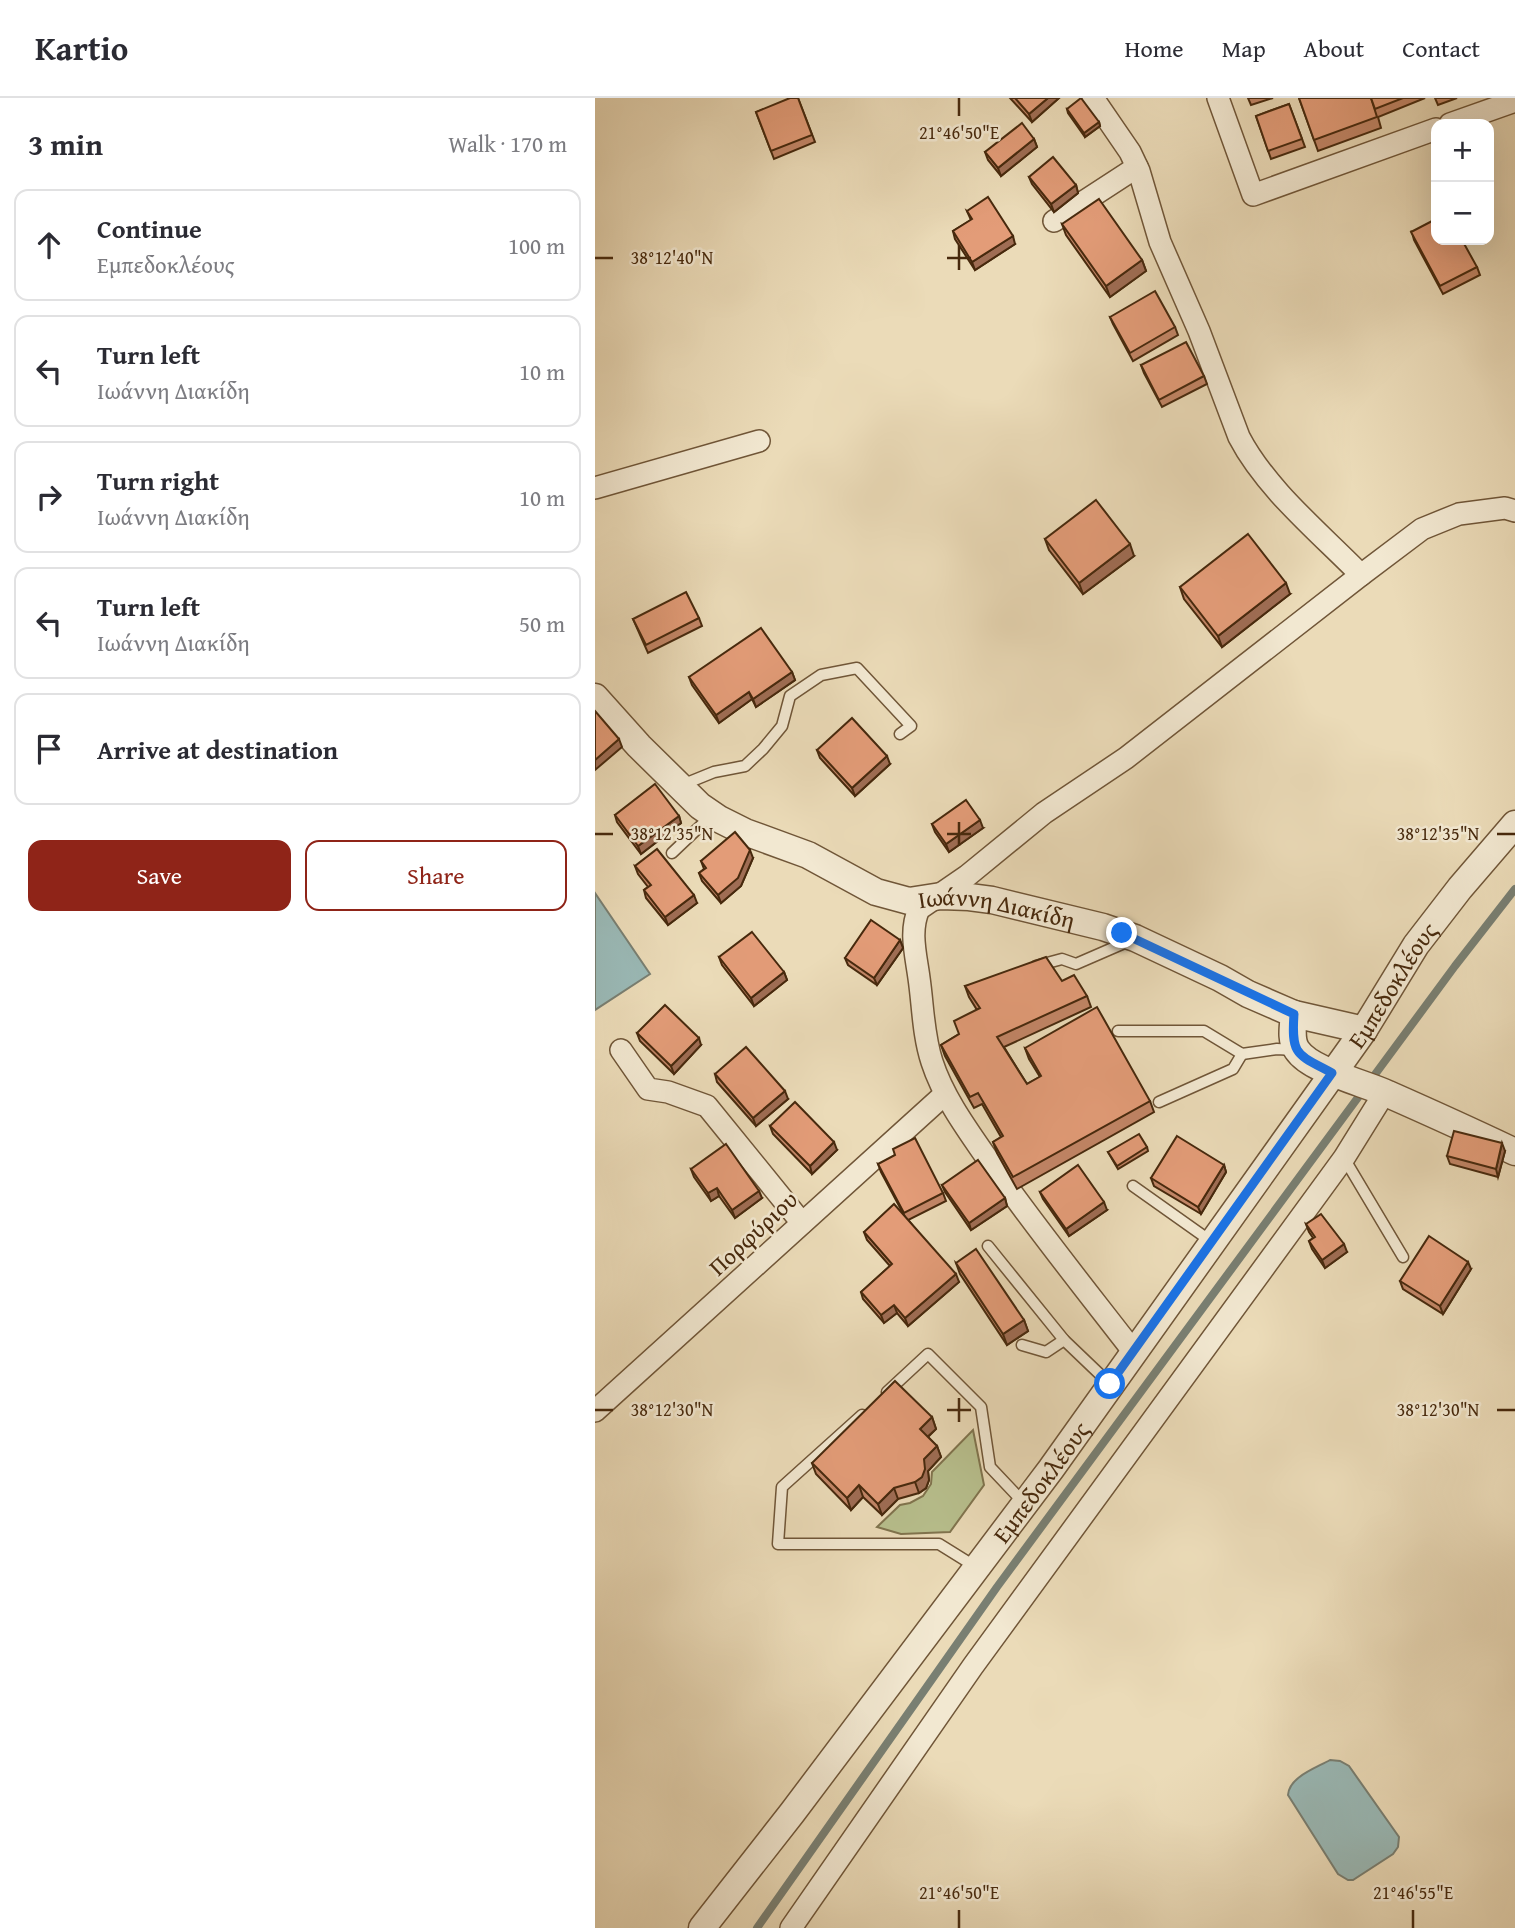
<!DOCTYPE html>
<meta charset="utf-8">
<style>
:root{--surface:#fff;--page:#f2f2f3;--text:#2b2b33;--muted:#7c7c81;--line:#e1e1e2;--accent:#8f2418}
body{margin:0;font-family:"Gentium Book Plus",serif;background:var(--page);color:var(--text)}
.controls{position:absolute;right:21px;top:21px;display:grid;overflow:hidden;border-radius:14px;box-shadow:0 7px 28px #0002}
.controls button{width:63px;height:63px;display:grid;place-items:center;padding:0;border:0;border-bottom:2px solid var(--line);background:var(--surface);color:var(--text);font:35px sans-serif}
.stop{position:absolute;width:21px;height:21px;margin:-16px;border:5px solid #1a73e8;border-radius:50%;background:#fff}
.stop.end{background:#1a73e8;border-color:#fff;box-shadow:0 2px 7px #0008}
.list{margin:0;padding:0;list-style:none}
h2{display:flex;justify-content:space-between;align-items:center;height:91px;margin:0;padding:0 28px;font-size:30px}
h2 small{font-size:23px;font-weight:400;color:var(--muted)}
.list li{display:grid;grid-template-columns:46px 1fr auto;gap:21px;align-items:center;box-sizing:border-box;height:112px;margin:0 14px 14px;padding:0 14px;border:2px solid var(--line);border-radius:14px}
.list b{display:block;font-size:26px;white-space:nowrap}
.list p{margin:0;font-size:23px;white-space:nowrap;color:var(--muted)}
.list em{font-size:23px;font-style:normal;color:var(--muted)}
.actions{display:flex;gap:14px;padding:21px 28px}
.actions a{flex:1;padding:16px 0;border:2px solid var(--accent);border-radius:14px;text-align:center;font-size:24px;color:var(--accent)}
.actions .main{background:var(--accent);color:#fff}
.icon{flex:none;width:38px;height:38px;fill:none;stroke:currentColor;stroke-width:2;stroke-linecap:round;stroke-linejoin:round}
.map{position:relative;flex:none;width:920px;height:1830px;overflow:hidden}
header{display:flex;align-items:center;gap:42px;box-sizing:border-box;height:98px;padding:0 35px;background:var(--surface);border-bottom:2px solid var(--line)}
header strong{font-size:33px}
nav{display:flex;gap:38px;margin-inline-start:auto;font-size:24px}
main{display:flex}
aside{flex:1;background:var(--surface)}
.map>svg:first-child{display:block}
</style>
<header>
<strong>Kartio</strong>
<nav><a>Home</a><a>Map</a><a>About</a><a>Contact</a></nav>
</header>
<main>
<aside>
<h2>3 min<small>Walk · 170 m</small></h2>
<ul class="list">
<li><svg class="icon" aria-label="ahead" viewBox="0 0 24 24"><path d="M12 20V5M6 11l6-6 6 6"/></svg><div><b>Continue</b><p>Εμπεδοκλέους</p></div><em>100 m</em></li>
<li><svg class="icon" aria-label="left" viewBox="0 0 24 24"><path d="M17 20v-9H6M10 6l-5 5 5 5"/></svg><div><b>Turn left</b><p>Ιωάννη Διακίδη</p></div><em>10 m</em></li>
<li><svg class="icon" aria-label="right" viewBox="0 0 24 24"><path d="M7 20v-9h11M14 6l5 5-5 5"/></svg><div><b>Turn right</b><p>Ιωάννη Διακίδη</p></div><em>10 m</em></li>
<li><svg class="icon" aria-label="left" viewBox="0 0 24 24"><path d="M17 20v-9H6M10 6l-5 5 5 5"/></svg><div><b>Turn left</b><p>Ιωάννη Διακίδη</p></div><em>50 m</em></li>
<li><svg class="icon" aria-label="arrive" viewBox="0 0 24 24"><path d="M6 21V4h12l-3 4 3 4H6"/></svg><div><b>Arrive at destination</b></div></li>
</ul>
<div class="actions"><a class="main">Save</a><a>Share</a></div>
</aside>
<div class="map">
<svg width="920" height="1830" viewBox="0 0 920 1830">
<rect width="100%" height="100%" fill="#ebdbb8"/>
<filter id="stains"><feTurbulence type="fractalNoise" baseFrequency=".00286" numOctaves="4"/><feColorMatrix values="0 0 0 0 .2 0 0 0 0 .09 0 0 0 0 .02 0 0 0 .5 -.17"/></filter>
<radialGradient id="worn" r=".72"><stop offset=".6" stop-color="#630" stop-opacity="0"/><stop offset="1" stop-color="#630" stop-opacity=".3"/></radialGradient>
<polygon fill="#b8c08e" stroke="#80744e" stroke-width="2" points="378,1332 389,1387 355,1434 306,1436 282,1429 305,1407 315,1405 328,1398 336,1386 337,1374"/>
<g fill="#9ab9b6" stroke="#797f72" stroke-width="2">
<polygon points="0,795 55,876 0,912"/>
<path d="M735 1662 745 1663 754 1668 804 1739 803 1749 798 1756 758 1782H753L743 1776 693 1697C694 1679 721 1670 735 1662Z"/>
</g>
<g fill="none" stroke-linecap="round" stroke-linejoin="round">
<polyline stroke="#797f72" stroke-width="8" points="162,1830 402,1489 860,868 920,791"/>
<g stroke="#705638" stroke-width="13">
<g id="service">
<polyline points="87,687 119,674 150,668 168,651 187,628 195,598 226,577 262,570 316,628 305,636"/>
<polyline points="77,755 118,716"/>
<polyline points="441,868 467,861 481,866 534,843"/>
<polyline points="523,933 609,933 647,956 682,951 699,952"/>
<polyline points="564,1004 638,971 647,956"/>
<polyline points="749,1060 808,1159"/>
<polyline points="538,1088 617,1144"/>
<polyline points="393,1148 469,1242 515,1286"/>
<polyline points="427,1247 451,1254 469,1242"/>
<polyline points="292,1294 333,1256 386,1309 395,1369 430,1406"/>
<polyline points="267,1317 187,1389 183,1446 344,1446 381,1469"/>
</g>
</g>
<g stroke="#705638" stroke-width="24">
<g id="minor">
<path d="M498 0 535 54 544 73 565 144 604 233 644 339C671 391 725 435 766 477"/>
<polyline points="623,0 658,97 841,31"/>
<polyline points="855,26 920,3"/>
<polyline points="459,123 542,69"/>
<polyline points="0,390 164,343"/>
<polyline points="26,952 53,991 73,994 112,1008 207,1125"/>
<path d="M538 1253C490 1191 441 1130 396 1066 374 1034 349 1001 337 964 328 937 328 907 324 880 321 857 314 833 324 811L372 778 449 715 531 660 766 477 827 431 864 416 910 410 920 413"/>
<polyline points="0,1313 350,996"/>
<polyline points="196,1830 378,1568 749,1060 790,994"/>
</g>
</g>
<g stroke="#705638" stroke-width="29">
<g id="tertiary">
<path id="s1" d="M0 599 44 648 105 708 124 721 150 734 213 757 281 794 314 803 346 798 374 799 397 802 508 829 540 840 625 880 653 896 699 916C698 928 695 942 702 952 716 973 770 985 793 996 836 1015 878 1034 920 1054"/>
<polyline points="699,916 769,932"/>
<path id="s2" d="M107 1830 197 1715 456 1371 769 932 821 847 865 790 920 726"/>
</g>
</g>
<use href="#service" stroke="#f2e8d1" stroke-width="10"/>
<use href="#minor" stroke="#f2e8d1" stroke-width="21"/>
<use href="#tertiary" stroke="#f2e8d1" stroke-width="26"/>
</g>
<g fill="#c38667" stroke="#47290d" stroke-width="2">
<polygon points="203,0 220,44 179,61 161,14"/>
<polygon points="415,0 464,0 437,24"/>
<polygon points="653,0 678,0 656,7"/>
<polygon points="704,0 830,0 783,19 786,30 723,53"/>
<polygon points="840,0 862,0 843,7"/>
<polygon points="694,6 710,49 676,61 661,18"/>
<polygon points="472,11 504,24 505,28 490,39 473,15"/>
<polygon points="439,41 442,49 406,78 393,62 390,54"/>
<polygon points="434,79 481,87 483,95 459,114 437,86"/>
<polygon points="372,113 420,146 380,172 360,141 358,133 376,122"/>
<polygon points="467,126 547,162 551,173 515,199 471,137"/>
<polygon points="817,134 882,169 885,177 848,196 819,142"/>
<polygon points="515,219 580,229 583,237 538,263 518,226"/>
<polygon points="546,267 609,278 612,286 567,309 549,275"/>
<polygon points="450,441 539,458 488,496 454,452"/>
<polygon points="585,489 695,496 627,549 589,501"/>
<polygon points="104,520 107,528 53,555 38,521"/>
<polygon points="197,574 200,582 161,609 157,601 124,625 97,587 94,579"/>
<polygon points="222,652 295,666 260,698 225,660"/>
<polygon points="20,717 84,718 86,725 46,756 22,724"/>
<polygon points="337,726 388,730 354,754 340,734"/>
<polygon points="158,760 146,788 126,805 107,783 104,775 109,771 106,763"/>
<polygon points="40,768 102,805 73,827 51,800 49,792 53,789 43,776"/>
<polygon points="305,842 308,850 282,887 253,867 250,860"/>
<polygon points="124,859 189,874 192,882 159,908 127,867"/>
<polygon points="467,883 492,898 496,909 409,949 432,986 445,979 434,961 430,950 555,1003 559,1014 422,1091 402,1055 398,1044 406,1039 387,1006 379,1010 350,958 346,947 364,936 382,912 374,899 370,888"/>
<polygon points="42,935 106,947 79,976 45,943"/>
<polygon points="120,976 193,1001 161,1028 122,984"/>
<polygon points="175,1028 242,1052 217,1076 178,1036"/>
<polygon points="552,1049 553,1053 523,1071 513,1054"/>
<polygon points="910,1053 903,1079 855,1066 852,1058"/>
<polygon points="283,1066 348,1095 351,1103 313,1122 364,1184 313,1228 302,1215 289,1225 268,1201 266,1194 295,1168 272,1142 269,1134 310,1119 286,1074"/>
<polygon points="629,1067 631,1074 606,1116 559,1088 556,1080"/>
<polygon points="96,1071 167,1100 140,1120 124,1098 116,1103 99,1079"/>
<polygon points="347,1087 410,1100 412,1108 376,1132 350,1094"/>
<polygon points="445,1094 512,1112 474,1138 448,1101"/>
<polygon points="711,1126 752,1154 730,1170 717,1151 714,1143 718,1140 714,1134"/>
<polygon points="361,1165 429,1222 433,1233 412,1247 365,1176"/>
<polygon points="876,1171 848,1216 808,1191 805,1183"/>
<polygon points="337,1319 341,1331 333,1339 342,1348 346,1359 333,1373 334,1382 331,1390 324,1395 303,1401 287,1417 268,1399 256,1412 221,1376 217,1365"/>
</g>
<g fill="#9f6d54" stroke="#47290d" stroke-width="2">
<polygon points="453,0 464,0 437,24 434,16"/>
<polygon points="504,24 505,28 490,39 489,35"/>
<polygon points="439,41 442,49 406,78 403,70"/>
<polygon points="481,87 483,95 459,114 456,106"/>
<polygon points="418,138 420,146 380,172 377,164"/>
<polygon points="547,162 551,173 515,199 511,188"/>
<polygon points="535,446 539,458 488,496 484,485"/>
<polygon points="691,485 695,496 627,549 623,538"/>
<polygon points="197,574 200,582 161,609 158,601"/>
<polygon points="154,594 157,601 124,625 121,617"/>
<polygon points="24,641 27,649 0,672 0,662"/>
<polygon points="292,658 295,666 260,698 257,690"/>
<polygon points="84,718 86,725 46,756 43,748"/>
<polygon points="385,722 388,730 354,754 351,746"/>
<polygon points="155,752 158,760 146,788 126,805 123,797"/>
<polygon points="99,797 102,805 73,827 70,819"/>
<polygon points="305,842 308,850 282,887 279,880"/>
<polygon points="189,874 192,882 159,908 156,900"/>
<polygon points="104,940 106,947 79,976 76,968"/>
<polygon points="190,993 193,1001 161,1028 158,1020"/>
<polygon points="239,1044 242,1052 217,1076 215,1068"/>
<polygon points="907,1045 910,1053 903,1079 901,1071"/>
<polygon points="629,1067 631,1074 606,1116 603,1109"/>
<polygon points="122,1090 124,1098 116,1103 113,1095"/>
<polygon points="164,1093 167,1100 140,1120 137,1112"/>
<polygon points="410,1100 412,1108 376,1132 374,1125"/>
<polygon points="509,1104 512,1112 474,1138 471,1131"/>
<polygon points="749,1146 752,1154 730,1170 727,1162"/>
<polygon points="873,1164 876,1171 848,1216 845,1208"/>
<polygon points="361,1176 364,1184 313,1228 310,1220"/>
<polygon points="299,1207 302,1215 289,1225 286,1217"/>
<polygon points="429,1222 433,1233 412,1247 408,1236"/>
<polygon points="337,1319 341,1331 329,1342 325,1331"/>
<polygon points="342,1348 346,1359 333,1373 334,1382 331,1390 324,1395 320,1384 329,1361"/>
<polygon points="264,1387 268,1399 256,1412 252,1400"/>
<polygon points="299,1390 303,1401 287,1417 283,1406"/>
</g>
<g fill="#e39c78" stroke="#47290d" stroke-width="2">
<polygon points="195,0 203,0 217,37 176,53 161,14"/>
<polygon points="420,0 453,0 434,16"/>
<polygon points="486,0 504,24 489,35 472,11"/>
<polygon points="704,0 776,0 782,19 719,42"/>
<polygon points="776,0 808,0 780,11"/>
<polygon points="694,6 707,41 673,53 661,18"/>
<polygon points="427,25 439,41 403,70 390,54"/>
<polygon points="458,59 481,87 456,106 434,79"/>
<polygon points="393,99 418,138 377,164 358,133 377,121 372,113"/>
<polygon points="504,101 547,162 511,188 467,126"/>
<polygon points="841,121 841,142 867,142 882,169 845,188 816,134"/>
<polygon points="560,193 580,229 535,255 515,219"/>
<polygon points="591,244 609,278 564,302 546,267"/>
<polygon points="501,402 535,446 484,485 450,441"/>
<polygon points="653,436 691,485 623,538 585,489"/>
<polygon points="91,494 104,520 51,547 38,521"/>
<polygon points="166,530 197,574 158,601 154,594 121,617 94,579"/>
<polygon points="0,613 24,641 0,662"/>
<polygon points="257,620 292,658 257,690 222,652"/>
<polygon points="60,686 84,718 43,748 20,717"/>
<polygon points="371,702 385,722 351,746 337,726"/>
<polygon points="140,734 155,752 143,780 123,797 104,775 111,770 106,763"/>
<polygon points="62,751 99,797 70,819 49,792 56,787 40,768"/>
<polygon points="276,822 305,842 279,880 250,860"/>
<polygon points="157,834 189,874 156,900 124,859"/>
<polygon points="451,859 467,883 479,877 492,898 402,939 432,986 446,978 430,950 502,909 555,1003 418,1079 398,1044 408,1038 383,995 375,999 346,947 364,936 359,923 385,910 370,888"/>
<polygon points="70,907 104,940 76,968 42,935"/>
<polygon points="151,949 190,993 158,1020 120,976"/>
<polygon points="200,1004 239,1044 215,1068 175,1028"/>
<polygon points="859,1033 907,1045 901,1071 852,1058"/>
<polygon points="544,1036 552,1049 522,1068 513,1054"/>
<polygon points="582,1038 629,1067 603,1109 556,1080"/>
<polygon points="320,1040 348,1095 309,1115 283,1066 300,1057 298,1051"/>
<polygon points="131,1046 164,1093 137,1112 122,1090 113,1095 96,1071"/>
<polygon points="383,1062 410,1100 374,1125 347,1087"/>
<polygon points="483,1067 509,1104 471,1131 445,1094"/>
<polygon points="299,1106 361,1176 310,1220 299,1207 286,1217 266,1194 297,1166 269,1134"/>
<polygon points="726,1116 749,1146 727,1162 714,1143 720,1139 711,1126"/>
<polygon points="834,1138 873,1164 845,1208 805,1183"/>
<polygon points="381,1151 429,1222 408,1236 361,1165"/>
<polygon points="300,1283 337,1319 325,1331 342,1348 329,1361 330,1371 327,1379 320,1384 299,1390 283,1406 264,1387 252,1400 217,1365"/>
</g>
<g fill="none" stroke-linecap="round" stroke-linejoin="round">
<path stroke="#1a73e8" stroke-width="9" d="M515 1286 737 975C702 956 696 958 699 916L527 835"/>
</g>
<path fill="none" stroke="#47290d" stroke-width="2.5" d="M364 0V18M364 147V172M0 160H18M352 160H376M364 724V748M0 736H18M352 736H376M902 736H920M364 1300V1324M0 1312H18M352 1312H376M902 1312H920M364 1812V1830M818 1812V1830"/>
<g text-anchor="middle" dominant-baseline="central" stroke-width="5" stroke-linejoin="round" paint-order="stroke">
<g font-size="24" fill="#47290d" stroke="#f2e8d1">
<text stroke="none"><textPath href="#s1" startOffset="471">Ιωάννη Διακίδη</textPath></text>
<text stroke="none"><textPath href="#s2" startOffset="1169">Εμπεδοκλέους</textPath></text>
<text transform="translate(158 1135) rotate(-43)">Πορφύριου</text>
<text stroke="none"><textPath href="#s2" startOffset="560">Εμπεδοκλέους</textPath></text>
</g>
</g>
<g font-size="18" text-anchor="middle" fill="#47290d" stroke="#f2e8d1" stroke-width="5" stroke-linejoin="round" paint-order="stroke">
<text x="364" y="41">21°46'50"E</text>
<text x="77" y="166">38°12'40"N</text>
<text x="77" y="742">38°12'35"N</text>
<text x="843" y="742">38°12'35"N</text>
<text x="77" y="1318">38°12'30"N</text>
<text x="843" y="1318">38°12'30"N</text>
<text x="364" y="1801">21°46'50"E</text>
<text x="818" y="1801">21°46'55"E</text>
</g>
<rect width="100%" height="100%" filter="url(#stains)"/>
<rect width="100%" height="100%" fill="url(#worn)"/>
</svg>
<div class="controls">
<button>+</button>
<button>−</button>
</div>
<div class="stop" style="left:515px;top:1286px"></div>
<div class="stop end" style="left:527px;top:835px"></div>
</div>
</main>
